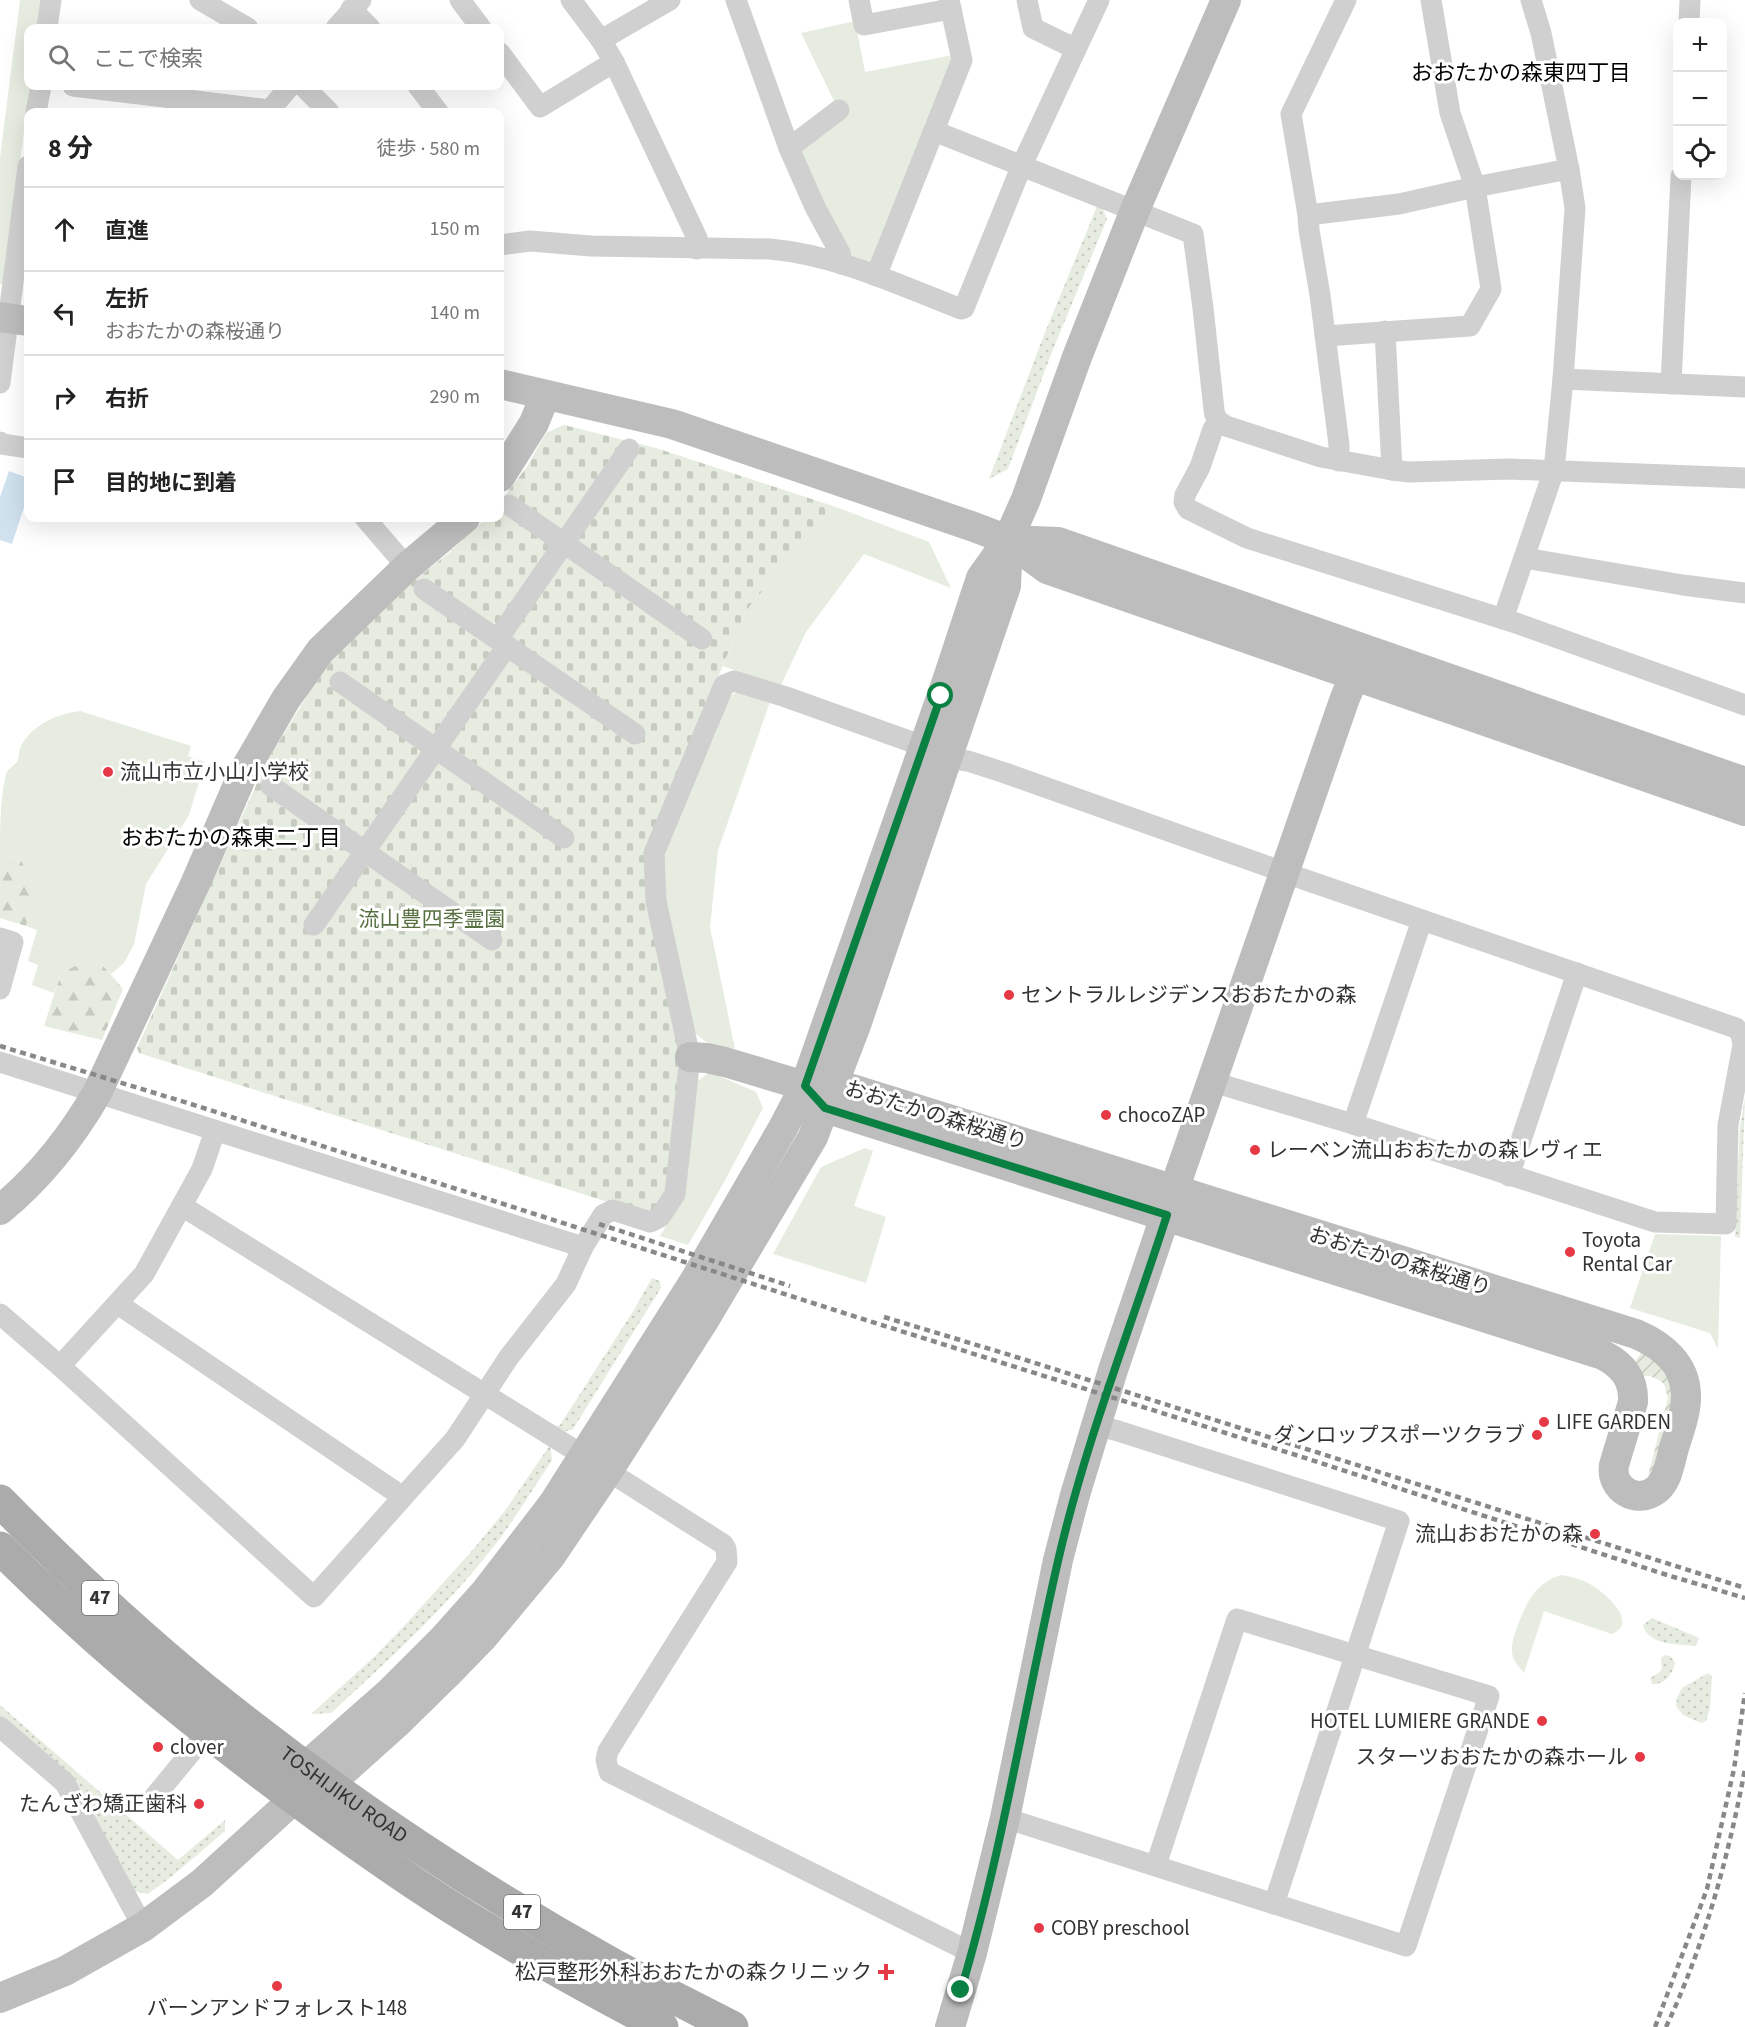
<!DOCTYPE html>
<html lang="ja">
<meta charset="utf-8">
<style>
:root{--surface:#fff;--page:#f6f6f6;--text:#222;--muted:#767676;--line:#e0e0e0}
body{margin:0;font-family:"Source Sans 3","Noto Sans JP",sans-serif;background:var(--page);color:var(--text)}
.controls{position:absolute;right:18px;top:18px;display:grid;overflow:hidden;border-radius:12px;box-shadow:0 6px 24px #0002}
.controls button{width:54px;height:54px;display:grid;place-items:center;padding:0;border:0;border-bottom:2px solid var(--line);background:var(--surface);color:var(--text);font:30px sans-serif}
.stop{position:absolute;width:18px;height:18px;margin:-14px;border:4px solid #0b8043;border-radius:50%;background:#fff}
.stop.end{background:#0b8043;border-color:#fff;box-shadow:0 2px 6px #0008}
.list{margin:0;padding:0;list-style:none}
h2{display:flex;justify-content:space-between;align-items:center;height:78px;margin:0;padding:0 24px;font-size:26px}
h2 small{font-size:20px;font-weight:400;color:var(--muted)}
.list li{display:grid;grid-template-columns:39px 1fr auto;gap:18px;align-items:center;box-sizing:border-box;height:84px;padding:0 24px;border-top:2px solid var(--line)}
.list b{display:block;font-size:22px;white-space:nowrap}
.list p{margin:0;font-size:20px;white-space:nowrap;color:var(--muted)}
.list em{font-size:20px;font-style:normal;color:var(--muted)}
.icon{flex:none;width:33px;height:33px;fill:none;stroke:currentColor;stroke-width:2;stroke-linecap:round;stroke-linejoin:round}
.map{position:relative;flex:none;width:1745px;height:2027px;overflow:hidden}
.search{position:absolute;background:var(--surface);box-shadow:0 6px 24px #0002;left:24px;top:24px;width:480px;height:66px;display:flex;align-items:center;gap:15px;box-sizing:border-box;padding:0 21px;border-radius:12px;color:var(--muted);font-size:22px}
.panel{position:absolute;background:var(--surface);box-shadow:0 6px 24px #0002;left:24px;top:108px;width:480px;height:414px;border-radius:12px}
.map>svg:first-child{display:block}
</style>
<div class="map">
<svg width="1745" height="2027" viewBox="0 0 1745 2027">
<defs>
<pattern id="grass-dots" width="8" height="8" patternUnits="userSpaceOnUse" patternTransform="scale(1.5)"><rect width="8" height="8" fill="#e6ecdf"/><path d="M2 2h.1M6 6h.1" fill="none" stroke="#c6cbc0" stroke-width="1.8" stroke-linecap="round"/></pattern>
<pattern id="forest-firs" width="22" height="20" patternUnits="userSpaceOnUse" patternTransform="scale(1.5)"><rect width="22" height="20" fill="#e6ecdf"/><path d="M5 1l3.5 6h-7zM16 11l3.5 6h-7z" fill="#c6cbc0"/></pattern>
<pattern id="cemetery-stones" width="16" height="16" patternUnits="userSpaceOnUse" patternTransform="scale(1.5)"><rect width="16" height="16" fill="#e6ecdf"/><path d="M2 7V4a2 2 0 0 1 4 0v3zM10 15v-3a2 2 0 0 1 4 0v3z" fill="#c6cbc0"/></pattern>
<pattern id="garden-furrows" width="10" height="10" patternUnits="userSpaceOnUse" patternTransform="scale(1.5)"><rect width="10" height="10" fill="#e6ecdf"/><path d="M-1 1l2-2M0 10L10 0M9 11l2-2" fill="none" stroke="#c6cbc0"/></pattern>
</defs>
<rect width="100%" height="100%" fill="#fff"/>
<g fill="url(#grass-dots)">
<polygon points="1098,204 1102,206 1107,219 1050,357 1008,469 989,479 1044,335"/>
<polygon points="1745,1097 1740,1238 1735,1237 1740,1127"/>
<polygon points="652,1278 660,1281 661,1288 573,1429 561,1433 552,1428 560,1425 632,1313"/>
<path d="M550 1445 552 1460C537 1483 522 1507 506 1530 457 1598 393 1656 331 1713L311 1714 374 1657 404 1626 471 1552 504 1512Z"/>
<path d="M1652 1618 1699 1638 1696 1646C1679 1644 1648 1646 1643 1625Z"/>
<path d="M1665 1655 1670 1656 1675 1662C1673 1674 1665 1685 1652 1684L1650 1678 1660 1672 1662 1668 1661 1658Z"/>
<polygon points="1708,1673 1712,1676 1710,1708 1706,1721 1701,1723 1683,1715 1676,1706 1677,1698 1682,1688"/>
<polygon points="0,1705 178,1860 225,1820 225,1831 171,1877 148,1894 133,1891 75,1779 0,1717"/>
</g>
<g fill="url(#forest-firs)">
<polygon points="19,856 35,887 26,926 0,918 0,858"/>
<polygon points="95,956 123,989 102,1040 44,1026 61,973"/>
</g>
<polygon fill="url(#cemetery-stones)" points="564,425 656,448 833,506 746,611 673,783 647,907 679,1047 680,1070 667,1195 649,1215 139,1053 137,1048 267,761 310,691 334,658 364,626 410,584 450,552 486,518 500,518 500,502 526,468 546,433"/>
<g fill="#e6ecdf">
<polygon points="20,0 41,0 38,28 28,28 28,86 30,86 4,282 0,285 0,158"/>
<polygon points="855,21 865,72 953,55 875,260 866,264 852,257 819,206 799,145 841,115 801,33"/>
<polygon points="833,506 929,542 951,588 864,554 806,632 780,687 723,666 746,611"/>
<polygon points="740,691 770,702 718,850 710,927 735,1049 706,1042 692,1031 662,900 663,859 667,843 716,732 729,696"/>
<path d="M80 711 191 746 188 756 205 762 189 815 146 884 134 944 124 963 111 974 95 956 61 973 54 993 32 985 38 965 28 961 37 930 26 926 35 887 19 856 0 858C0 830 0 799 6 774 8 768 15 766 18 760 19 755 19 750 21 746 32 725 57 714 80 711Z"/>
<polygon points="710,1072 756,1092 763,1108 723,1184 688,1245 660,1236 683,1199 696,1082"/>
<polygon points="865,1148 873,1151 854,1206 886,1217 866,1283 773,1254 821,1167"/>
<polygon points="1655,1234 1721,1236 1718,1349 1710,1333 1630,1308"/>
<path d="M1562 1575C1572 1577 1581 1579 1590 1584 1604 1592 1640 1622 1612 1634L1544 1611 1524 1673C1520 1668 1515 1663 1513 1657 1510 1647 1514 1635 1518 1625 1526 1603 1537 1581 1562 1575Z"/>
</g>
<polygon fill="url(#garden-furrows)" points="1641,1353 1651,1353 1674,1389 1659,1472 1647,1480 1668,1398 1664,1384 1659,1380 1650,1376 1642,1376 1635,1362"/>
<polygon fill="#cfe2ee" points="9,471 28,478 28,495 12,544 0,540 0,497"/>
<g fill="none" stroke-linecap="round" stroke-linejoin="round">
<g stroke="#d0d0d0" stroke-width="21">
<polyline points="200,0 248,28"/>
<polyline points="460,0 481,28"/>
<polyline points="736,0 789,148 815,207 840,253 842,264"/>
<polyline points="859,0 864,25 951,9"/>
<polyline points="1431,0 1450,113 1475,187 1569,169"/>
<polyline points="351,9 370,28"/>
<polyline points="1689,22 1690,0"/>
<polyline points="47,28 51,0"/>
<polyline points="336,28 361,0"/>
<polyline points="601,40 670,0"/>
<polyline points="1076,49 1099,0"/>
<polyline points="500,53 540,107 614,62 601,40 571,0"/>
<polyline points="614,62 697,238 697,249"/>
<polyline points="73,86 270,110 290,86"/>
<polyline points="303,86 329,112"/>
<polyline points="418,86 438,112"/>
<polyline points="36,112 41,86"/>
<path d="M934 131 1193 234 1203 308 1214 410C1215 419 1219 422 1226 426L1321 457 1392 470 1409 472 1509 469 1745 478"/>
<polyline points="789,148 839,110"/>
<polyline points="1308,215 1399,204 1475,187 1491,289 1470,326 1325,336"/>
<path d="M500 245 530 241 591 246 770 249C837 255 899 285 961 309L964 308 1022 165 1076 49 1033 28 1027 0"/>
<polyline points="876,276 962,60 949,0"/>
<polyline points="1385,331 1392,470"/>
<polyline points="1563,379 1745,387"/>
<polyline points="0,383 28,166"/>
<polyline points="1671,384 1681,176"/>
<polyline points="1219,422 1213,429 1200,467 1185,495 1184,502 1188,509 1247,538 1516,623 1745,705"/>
<polyline points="0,442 2,444 28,448"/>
<polyline points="1339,461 1339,445 1320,295 1309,230 1308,215 1291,114 1346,0"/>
<polyline points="509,505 702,639"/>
<polyline points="365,518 407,567"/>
<polyline points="1525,558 1683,585 1745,593"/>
<polyline points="424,589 635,734"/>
<polyline points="1503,619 1554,470 1563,379 1575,208 1569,169 1541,33 1531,0"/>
<polyline points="498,639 629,449"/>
<polyline points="340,682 564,838"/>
<polyline points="947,758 968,761 1005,773 1303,879 1736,1028 1741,1034 1743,1045 1728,1125 1726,1224 1655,1222 1353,1124 1213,1082"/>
<polyline points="271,786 492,940"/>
<polyline points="314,925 507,646"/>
<polyline points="0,938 13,942 0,989"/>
<polyline points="0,1062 583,1247"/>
<polyline points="1353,1124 1422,920"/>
<polyline points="1509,1176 1577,973"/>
<polyline points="182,1206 584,1456"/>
<polyline points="118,1304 403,1497 455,1439 509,1357 566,1284 583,1247 603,1215 613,1210 650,1222 660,1217 675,1194 690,1057 656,901 654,853 724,685 734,681 786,697 923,746"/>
<polyline points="0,1314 60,1366 144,1274 202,1169 215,1131"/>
<polyline points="60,1366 314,1597 403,1497"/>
<polyline points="1096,1426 1115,1430 1399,1521 1274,1904"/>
<polyline points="608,1471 723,1544 726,1549 727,1562 608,1751 606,1760 609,1772 972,1953"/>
<polyline points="0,1727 65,1783 143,1927"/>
<polyline points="155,1796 207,1733"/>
<polyline points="1005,1818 1406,1946 1489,1696 1237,1619 1156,1865"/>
</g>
<g stroke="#bdbdbd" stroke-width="30">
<polyline points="0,317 28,321"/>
<polyline points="500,384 672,424 974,527 1008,540 1047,569 1745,811"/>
<polyline points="500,477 534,423 545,396"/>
<polyline points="1008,540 1058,542 1745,782"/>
<path d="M690 1057 707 1058 725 1062 805 1086 834 1084 862 1092 1636 1334C1662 1345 1685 1364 1686 1394 1687 1411 1679 1432 1674 1448 1670 1462 1668 1481 1656 1490 1637 1505 1610 1489 1614 1465L1633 1402C1634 1379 1623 1365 1603 1355L825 1108 805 1086"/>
<path d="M0 1210C40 1177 71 1138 97 1093L196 882 244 771 286 699 321 650 407 567 465 518"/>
<polyline points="298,1788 305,1767 389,1693 444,1638 486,1591 553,1504 695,1280 783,1128 805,1086 948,678 981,578 1008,540 1026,499 1077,357 1135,210 1226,0"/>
<polyline points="0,1998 65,1971 143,1927 202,1883 294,1799 329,1784 398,1722 449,1672 484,1636 550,1557 608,1471 703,1322 813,1137 856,1025 1006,586 1008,540"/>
<polyline points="950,2027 972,1953 1005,1818 1058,1560 1075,1495 1113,1370 1174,1190 1345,698 1355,675"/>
</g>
<g stroke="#ababab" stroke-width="33">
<path id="s1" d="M0 1501C65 1567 133 1631 204 1689 367 1821 544 1934 732 2027"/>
<path d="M0 1548C80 1628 167 1702 257 1770 300 1803 344 1835 389 1866 475 1926 568 1978 662 2027"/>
</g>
<g stroke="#888" stroke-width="4.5" stroke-dasharray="6 4.5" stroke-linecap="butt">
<polyline points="0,1046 191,1104 869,1321 1299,1456 1667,1575 1745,1598"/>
<polyline points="599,1224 790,1286"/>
<polyline points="884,1317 1013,1356 1745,1588"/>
<polyline points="1655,2027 1707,1889 1734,1769 1745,1693"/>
<path d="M1666 2027C1705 1944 1728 1858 1745 1769"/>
</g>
</g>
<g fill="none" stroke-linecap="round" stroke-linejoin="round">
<path stroke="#0b8043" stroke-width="8" d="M941 696 805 1086 825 1108 1167 1215C1130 1330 1085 1443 1058 1561 1025 1704 1003 1849 961 1990"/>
</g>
<g fill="#e63946" stroke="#fff" stroke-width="2">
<circle cx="108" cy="772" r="6"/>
<circle cx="1009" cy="995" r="6"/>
<circle cx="1106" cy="1115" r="6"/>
<circle cx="1255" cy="1150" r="6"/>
<circle cx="1570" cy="1252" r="6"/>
<circle cx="1544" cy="1422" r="6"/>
<circle cx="1537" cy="1435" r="6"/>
<circle cx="1595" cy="1534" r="6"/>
<circle cx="1542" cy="1721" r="6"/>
<circle cx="158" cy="1747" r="6"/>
<circle cx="1640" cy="1757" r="6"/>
<circle cx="199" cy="1804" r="6"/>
<circle cx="1039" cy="1928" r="6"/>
<path d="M883 1963h6v6h6v6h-6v6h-6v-6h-6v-6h6z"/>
<circle cx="277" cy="1986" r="6"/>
</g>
<g text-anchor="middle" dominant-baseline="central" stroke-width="6" stroke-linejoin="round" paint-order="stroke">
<g fill="#fff" stroke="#707070" stroke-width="1.5">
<rect x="82" y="1581" width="36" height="34" rx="4.5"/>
<rect x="504" y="1895" width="36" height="34" rx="4.5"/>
</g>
<g font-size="20" font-weight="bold" fill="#333">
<text x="100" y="1598">47</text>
<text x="522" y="1912">47</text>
</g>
<g font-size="21" fill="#333" stroke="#fff" text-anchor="start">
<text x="120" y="772">流山市立小山小学校</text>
<text x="1021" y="995">セントラルレジデンスおおたかの森</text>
<text x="1118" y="1115">chocoZAP</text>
<text x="1267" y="1150">レーベン流山おおたかの森レヴィエ</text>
<text x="1582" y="1240">Toyota<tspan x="1582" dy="24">Rental Car</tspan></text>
<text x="1556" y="1422">LIFE GARDEN</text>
<text x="1525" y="1435" text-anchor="end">ダンロップスポーツクラブ</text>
<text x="1583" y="1534" text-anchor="end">流山おおたかの森</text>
<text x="1530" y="1721" text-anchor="end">HOTEL LUMIERE GRANDE</text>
<text x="170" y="1747">clover</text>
<text x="1628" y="1757" text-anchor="end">スターツおおたかの森ホール</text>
<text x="187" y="1804" text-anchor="end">たんざわ矯正歯科</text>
<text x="1051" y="1928">COBY preschool</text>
<text x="872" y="1972" text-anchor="end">松戸整形外科おおたかの森クリニック</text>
<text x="277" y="2008" text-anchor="middle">バーンアンドフォレスト148</text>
</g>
<g font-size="21" fill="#56703f" stroke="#fff">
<text x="432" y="919">流山豊四季霊園</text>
</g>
<g font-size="21" fill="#333" stroke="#fff">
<text transform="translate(936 1115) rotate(17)">おおたかの森桜通り</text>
<text transform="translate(1400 1261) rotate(17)">おおたかの森桜通り</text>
<text stroke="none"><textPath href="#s1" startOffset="453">TOSHIJIKU ROAD</textPath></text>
</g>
<g font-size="22" fill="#000" stroke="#fff">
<text x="1521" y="73">おおたかの森東四丁目</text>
<text x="231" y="838">おおたかの森東二丁目</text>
</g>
</g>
</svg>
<div class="controls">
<button>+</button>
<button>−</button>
<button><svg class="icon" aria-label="locate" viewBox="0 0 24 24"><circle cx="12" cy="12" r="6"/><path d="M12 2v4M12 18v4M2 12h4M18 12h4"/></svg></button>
</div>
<div class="stop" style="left:941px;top:696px"></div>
<div class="stop end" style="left:961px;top:1990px"></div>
<div class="search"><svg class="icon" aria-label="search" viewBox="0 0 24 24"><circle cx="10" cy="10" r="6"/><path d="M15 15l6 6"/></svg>ここで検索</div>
<section class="panel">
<h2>8 分<small>徒歩 · 580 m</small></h2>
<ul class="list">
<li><svg class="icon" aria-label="ahead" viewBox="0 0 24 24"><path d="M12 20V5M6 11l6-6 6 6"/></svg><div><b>直進</b></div><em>150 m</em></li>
<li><svg class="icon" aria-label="left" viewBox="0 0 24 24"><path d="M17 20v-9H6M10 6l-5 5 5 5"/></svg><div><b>左折</b><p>おおたかの森桜通り</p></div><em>140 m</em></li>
<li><svg class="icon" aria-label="right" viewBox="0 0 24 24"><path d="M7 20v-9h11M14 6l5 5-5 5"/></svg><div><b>右折</b></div><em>290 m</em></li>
<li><svg class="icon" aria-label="arrive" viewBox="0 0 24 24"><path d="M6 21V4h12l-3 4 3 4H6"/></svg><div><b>目的地に到着</b></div></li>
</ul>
</section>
</div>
